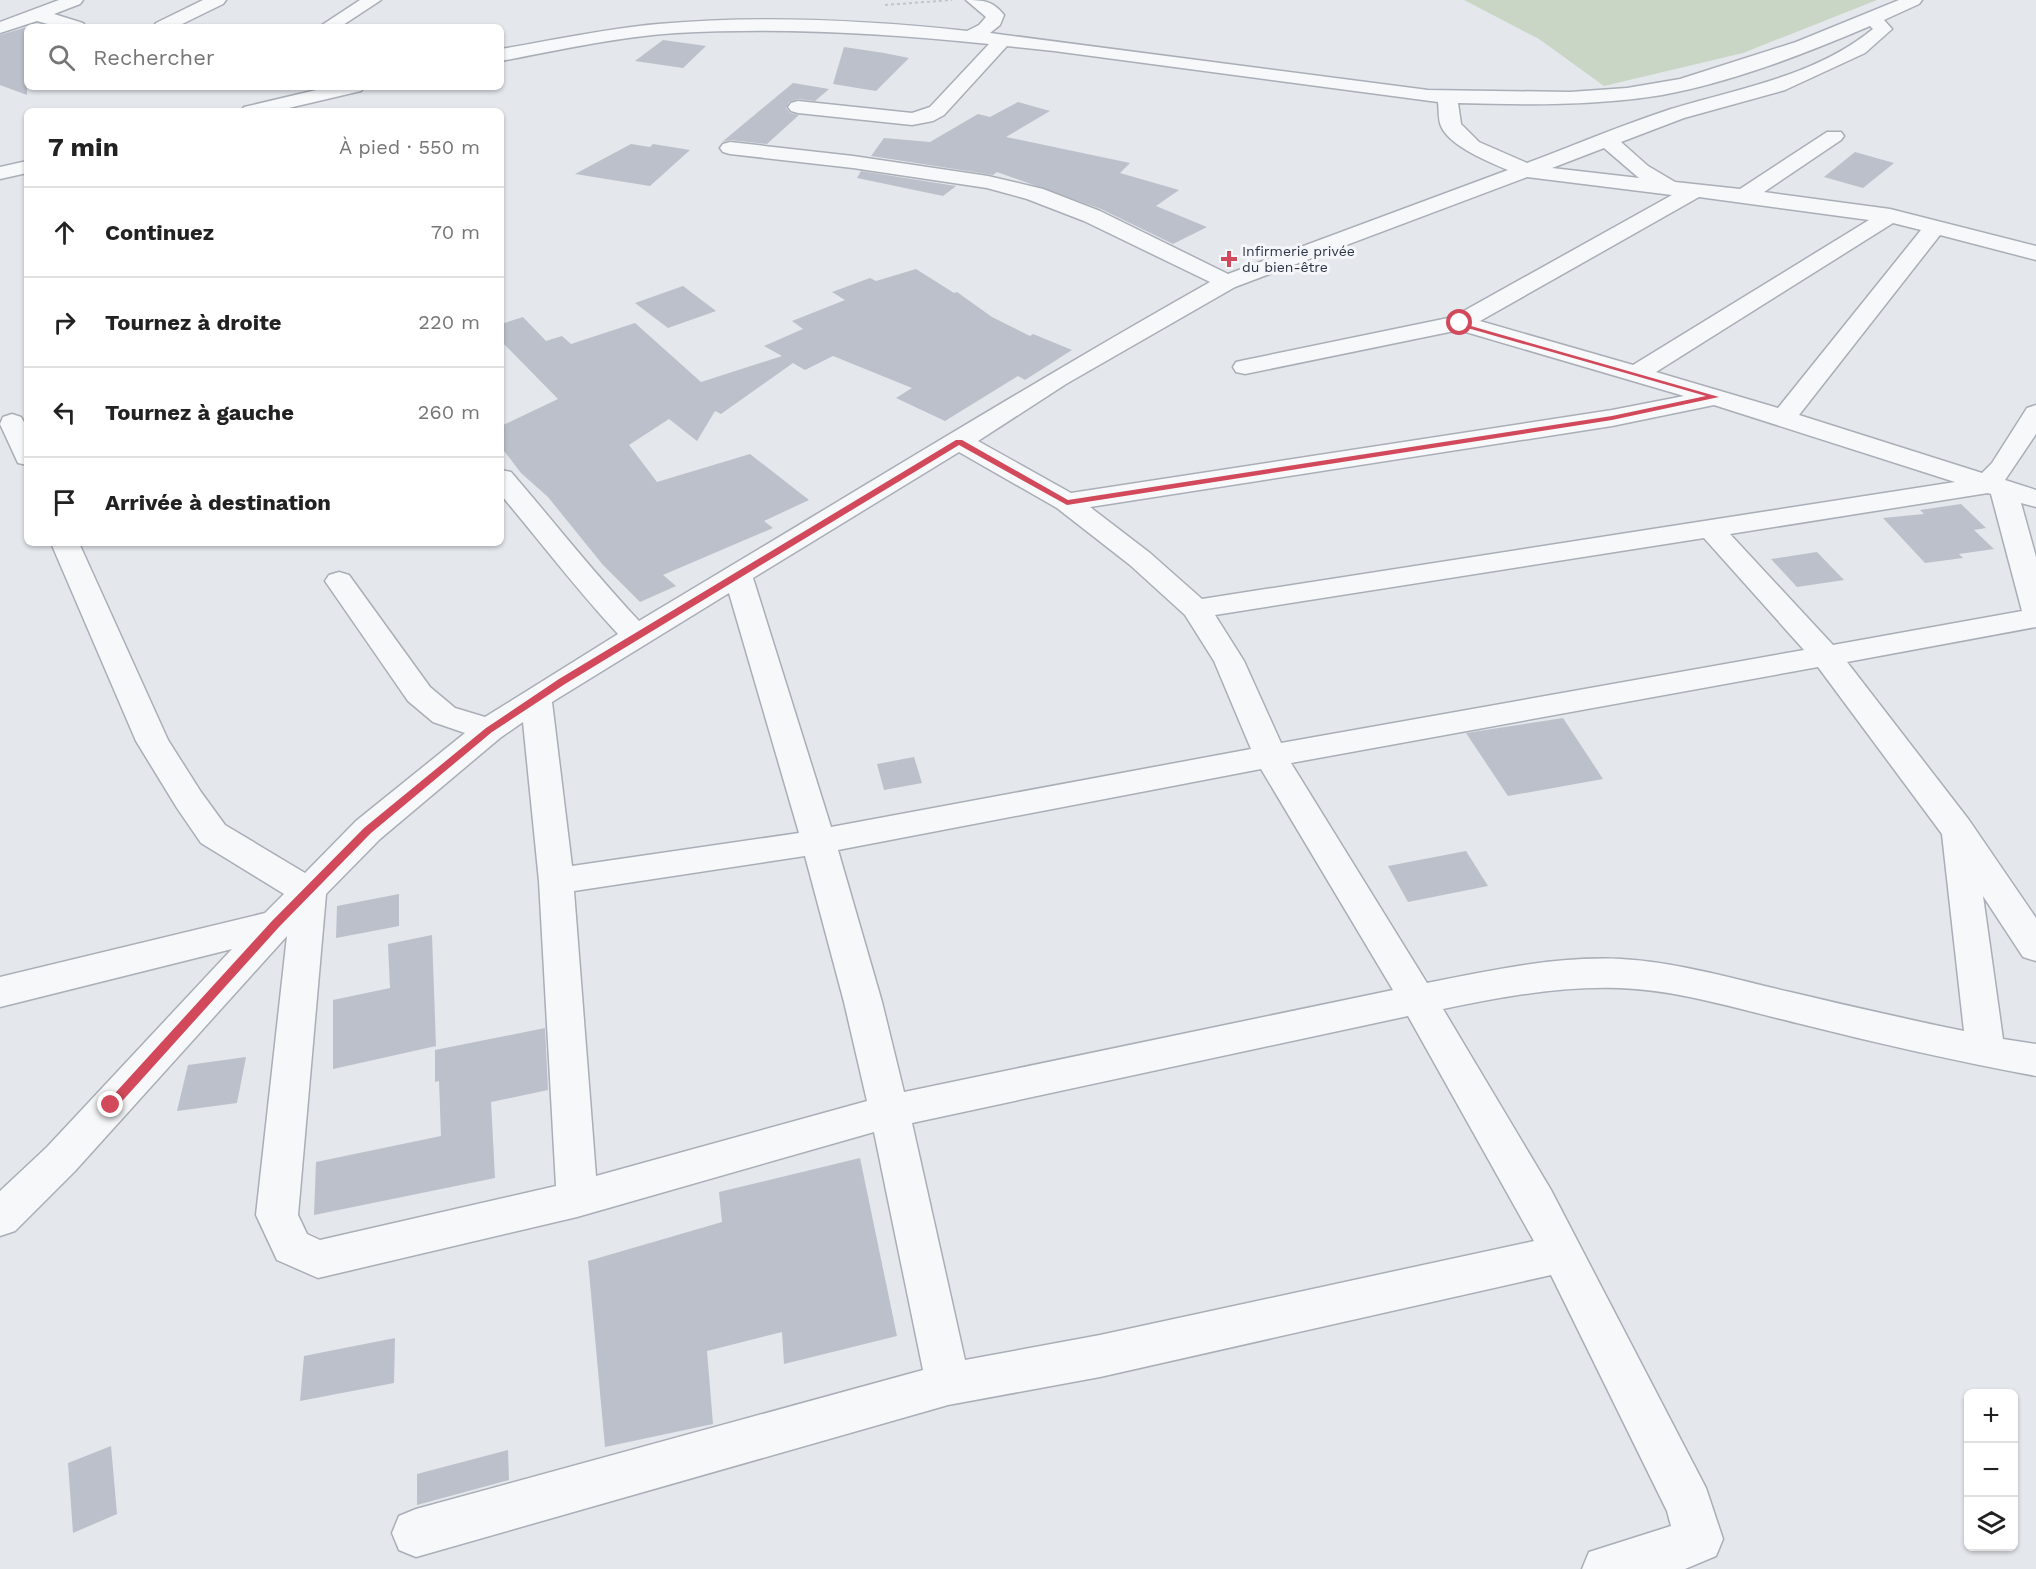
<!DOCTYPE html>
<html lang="fr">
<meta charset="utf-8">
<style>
:root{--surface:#fff;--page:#f6f6f6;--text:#222;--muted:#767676;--line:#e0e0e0}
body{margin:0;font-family:"Work Sans",sans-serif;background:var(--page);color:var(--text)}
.controls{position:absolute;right:18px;bottom:18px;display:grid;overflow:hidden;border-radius:9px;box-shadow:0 2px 4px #0004}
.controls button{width:54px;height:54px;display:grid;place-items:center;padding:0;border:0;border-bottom:2px solid var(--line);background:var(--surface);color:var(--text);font:30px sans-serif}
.stop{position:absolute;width:18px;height:18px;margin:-14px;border:4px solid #d1495b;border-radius:50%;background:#fff}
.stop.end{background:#d1495b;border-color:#fff;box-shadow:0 2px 6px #0008}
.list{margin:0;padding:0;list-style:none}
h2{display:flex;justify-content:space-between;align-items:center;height:78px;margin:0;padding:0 24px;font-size:26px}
h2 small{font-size:20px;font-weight:400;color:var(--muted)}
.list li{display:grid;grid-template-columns:39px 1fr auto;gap:18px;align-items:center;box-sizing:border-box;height:90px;padding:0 24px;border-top:2px solid var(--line)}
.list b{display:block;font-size:22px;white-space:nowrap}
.list em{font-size:20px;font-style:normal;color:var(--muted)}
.icon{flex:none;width:33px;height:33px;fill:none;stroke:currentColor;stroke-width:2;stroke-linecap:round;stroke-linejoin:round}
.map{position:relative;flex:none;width:2036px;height:1569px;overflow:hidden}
.search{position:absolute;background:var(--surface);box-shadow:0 2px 4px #0004;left:24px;top:24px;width:480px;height:66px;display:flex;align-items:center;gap:15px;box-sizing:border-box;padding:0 21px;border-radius:9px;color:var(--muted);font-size:22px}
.panel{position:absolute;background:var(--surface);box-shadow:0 2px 4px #0004;left:24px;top:108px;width:480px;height:438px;border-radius:9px}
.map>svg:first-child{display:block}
</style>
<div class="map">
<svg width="2036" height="1569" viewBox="0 0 2036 1569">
<rect width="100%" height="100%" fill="#e4e7ec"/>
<polygon fill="#c9d6c5" points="1464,0 1877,0 1743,53 1604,86 1539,39"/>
<g fill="#bbc0ca">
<polygon points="27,27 27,95 0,85 0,35"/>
<polygon points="663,40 706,46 683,68 635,61"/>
<polygon points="844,47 884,53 909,58 876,91 833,84"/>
<polygon points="793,83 829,89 815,101 798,99 789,102 786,108 790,113 799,115 767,144 730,140 722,142"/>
<polygon points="1018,102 1050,111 1006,137 1130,163 1120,173 1179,190 1156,206 1207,227 1173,244 1101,209 997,172 993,175 871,156 884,138 930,142 978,114 990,117"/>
<polygon points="631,144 650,147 653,144 690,150 650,186 575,174"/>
<polygon points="1855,152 1894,163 1863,188 1824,177"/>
<polygon points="861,171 956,186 943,196 857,178"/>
<polygon points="916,269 954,293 957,292 992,317 1030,336 1033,334 1072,350 1025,380 1018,376 945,421 896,398 912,388 833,356 805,370 793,363 721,414 715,411 697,441 669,419 629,445 657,482 750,454 809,500 764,521 773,528 663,575 676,586 640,602 603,565 548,497 521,473 501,447 501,426 558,399 501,341 501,324 523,317 546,341 562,336 571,344 635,323 701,382 782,356 764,346 803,329 792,321 845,300 832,292 870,278 876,281"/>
<polygon points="683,286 716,311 668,328 635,303"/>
<polygon points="1961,504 1986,528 1974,530 1994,549 1959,554 1963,558 1925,563 1883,518 1924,514 1920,510"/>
<polygon points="1817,552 1844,580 1797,587 1771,559"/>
<polygon points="1563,718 1603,779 1508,796 1466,733"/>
<polygon points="914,757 922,783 884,790 877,764"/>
<polygon points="1466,851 1488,886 1408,902 1388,866"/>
<polygon points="399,894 399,926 336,938 337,906"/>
<polygon points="432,935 436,1046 333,1069 333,1000 390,988 388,944"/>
<polygon points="545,1028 548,1090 491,1102 495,1178 314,1215 316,1162 441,1136 439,1081 435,1082 435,1050"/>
<polygon points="246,1057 237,1103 177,1111 188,1065"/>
<polygon points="860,1158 897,1336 784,1364 782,1332 707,1351 713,1424 605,1447 588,1261 722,1222 719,1192"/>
<polygon points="395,1338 394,1383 300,1401 304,1356"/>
<polygon points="111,1446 117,1514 73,1533 68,1463"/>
<polygon points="508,1450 509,1480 417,1505 417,1474"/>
</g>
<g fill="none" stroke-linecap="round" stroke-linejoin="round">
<g stroke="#a9aeb7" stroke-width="3">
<g id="minor">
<polygon points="59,0 83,0 80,4 54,14 83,23 86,27 58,27 37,21 0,33 0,22"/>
<polygon points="203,0 226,0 223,4 176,27 153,27 156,23"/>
<polygon points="360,0 381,0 340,27 319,27"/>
<path d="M966 0C983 0 993 1 1004 15L1000 25 990 33 1428 90 1570 92 1627 88 1680 79 1796 42 1899 0H1922L1919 4 1884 20 1892 29 1865 53 1785 90 1684 118 1621 142 1648 166 1675 182 1740 189 1827 132H1841L1844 136 1841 140 1764 192 1890 209 2036 246V260L1940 235 1799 415 1982 473 1992 463 2027 408 2036 405V434L2005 480 2036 490V507L2021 503 2036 557V627L1847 662 1969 820 2036 918V961L2023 957 1983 896 2003 1039 2036 1044V1076C1956 1061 1876 1043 1797 1023 1738 1009 1679 990 1619 988 1559 986 1501 997 1443 1009L1551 1190 1706 1488 1723 1539 1716 1556 1685 1569H1582L1589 1552 1671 1526 1667 1511 1551 1275 1100 1377 948 1405 416 1557 399 1550 392 1533 399 1516 416 1509 923 1370 874 1132 577 1217 318 1278 277 1260 256 1215 287 936 75 1171 15 1231 0 1236V1191L47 1147 232 949 0 1007V977L265 913 284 894 201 843 177 808 136 741 51 543H79L168 740 201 792 225 825 305 873 356 821 465 733 433 722 408 701 325 581 329 575 339 572 349 575 430 687 455 708 485 717 618 634C576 589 540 541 501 495V470L511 472C554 522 594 573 639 621 829 508 1017 391 1210 282L1084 221 1027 199 987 188 853 168 730 154 723 152 720 148 723 144 730 142 853 156 988 176 1043 189 1100 211 1228 274 1508 170C1489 162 1449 146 1441 126 1438 119 1439 109 1438 102L1054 51 1007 46 944 115 933 121 912 125 798 113 791 111 788 107 791 103 798 101 912 113 930 107 989 44C886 33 780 27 676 33 617 37 559 50 501 61V49C553 40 605 29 658 24 760 15 865 20 967 31L979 25 986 17ZM1870 26 1873 29C1816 76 1740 88 1671 109 1622 125 1575 145 1527 163L1479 142 1461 124 1458 103C1526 105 1595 106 1662 95 1733 82 1804 54 1870 26ZM1604 148 1639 178 1552 168ZM1527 177 1672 195 1453 317 1245 360 1236 362 1233 367 1236 372 1245 374 1459 330 1684 396 1612 410 1071 493 978 441 1066 384 1235 287ZM1699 197 1869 220 1633 365 1480 321ZM1893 223 1921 230 1778 408 1656 372ZM1714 405 1955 482 1202 599 1150 553 1090 507 1612 426ZM959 452 1057 508 1130 565 1185 615 1214 661 1251 749 831 827 753 578ZM1988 493 1991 494 2022 611 1833 645 1730 534ZM1704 538 1804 650 1281 743 1244 661 1215 615ZM729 593 799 833 572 866 552 702ZM1818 667 1942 834 1964 1031C1900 1018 1837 1003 1773 988 1723 976 1673 962 1621 959 1556 956 1491 970 1427 983L1291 763ZM523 722 539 881 556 1186 320 1240 307 1234 298 1215 326 894 380 839 500 738ZM1261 769 1393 990 904 1092 882 1002 838 850ZM805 856 844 1002 867 1101 596 1176 574 891ZM1408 1016 1534 1241 1100 1335 965 1360 912 1123Z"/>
<polygon points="329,87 364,87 361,91 276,111 241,111 244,107"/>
<polygon points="27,161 27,173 0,179 0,167"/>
<polygon points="12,414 21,417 27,427 27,465 18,463 0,424 3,417"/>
</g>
</g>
<polyline stroke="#c2c5cb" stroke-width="2" stroke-dasharray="3 3" stroke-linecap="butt" points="885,5 952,0"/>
<use href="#minor" fill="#f7f8fa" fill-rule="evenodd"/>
</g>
<polygon fill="#d1495b" points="1457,322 1719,397 1612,420 1067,505 959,445 565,684 492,732 371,833 279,927 115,1109 107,1109 107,1102 272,921 364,828 486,728 559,679 956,440 962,440 1068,500 1612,416 1706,396 1457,325"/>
<path fill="#d1495b" stroke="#f4f6f9" stroke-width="2" d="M1226 250h6v6h6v6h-6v6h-6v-6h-6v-6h6z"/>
<g text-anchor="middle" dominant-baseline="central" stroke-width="6" stroke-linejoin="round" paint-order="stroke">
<g font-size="14" fill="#2b3445" stroke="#f4f6f9" text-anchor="start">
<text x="1242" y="251">Infirmerie privée<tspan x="1242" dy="16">du bien-être</tspan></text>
</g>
</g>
</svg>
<div class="controls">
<button>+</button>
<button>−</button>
<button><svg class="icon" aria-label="layers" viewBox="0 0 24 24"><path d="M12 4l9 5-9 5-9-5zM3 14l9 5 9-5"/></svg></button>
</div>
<div class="stop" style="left:1460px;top:323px"></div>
<div class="stop end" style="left:111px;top:1105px"></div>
<div class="search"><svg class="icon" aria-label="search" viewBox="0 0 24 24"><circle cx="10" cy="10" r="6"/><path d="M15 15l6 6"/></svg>Rechercher</div>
<section class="panel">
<h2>7 min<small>À pied · 550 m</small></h2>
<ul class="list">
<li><svg class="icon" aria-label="ahead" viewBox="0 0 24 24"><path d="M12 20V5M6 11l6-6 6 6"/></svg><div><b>Continuez</b></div><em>70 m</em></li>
<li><svg class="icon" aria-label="right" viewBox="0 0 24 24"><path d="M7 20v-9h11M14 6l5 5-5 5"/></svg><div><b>Tournez à droite</b></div><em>220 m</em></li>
<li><svg class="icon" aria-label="left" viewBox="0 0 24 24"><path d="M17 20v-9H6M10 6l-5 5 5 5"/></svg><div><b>Tournez à gauche</b></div><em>260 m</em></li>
<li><svg class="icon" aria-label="arrive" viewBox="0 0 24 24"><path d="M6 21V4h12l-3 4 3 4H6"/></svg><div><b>Arrivée à destination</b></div></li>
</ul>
</section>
</div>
